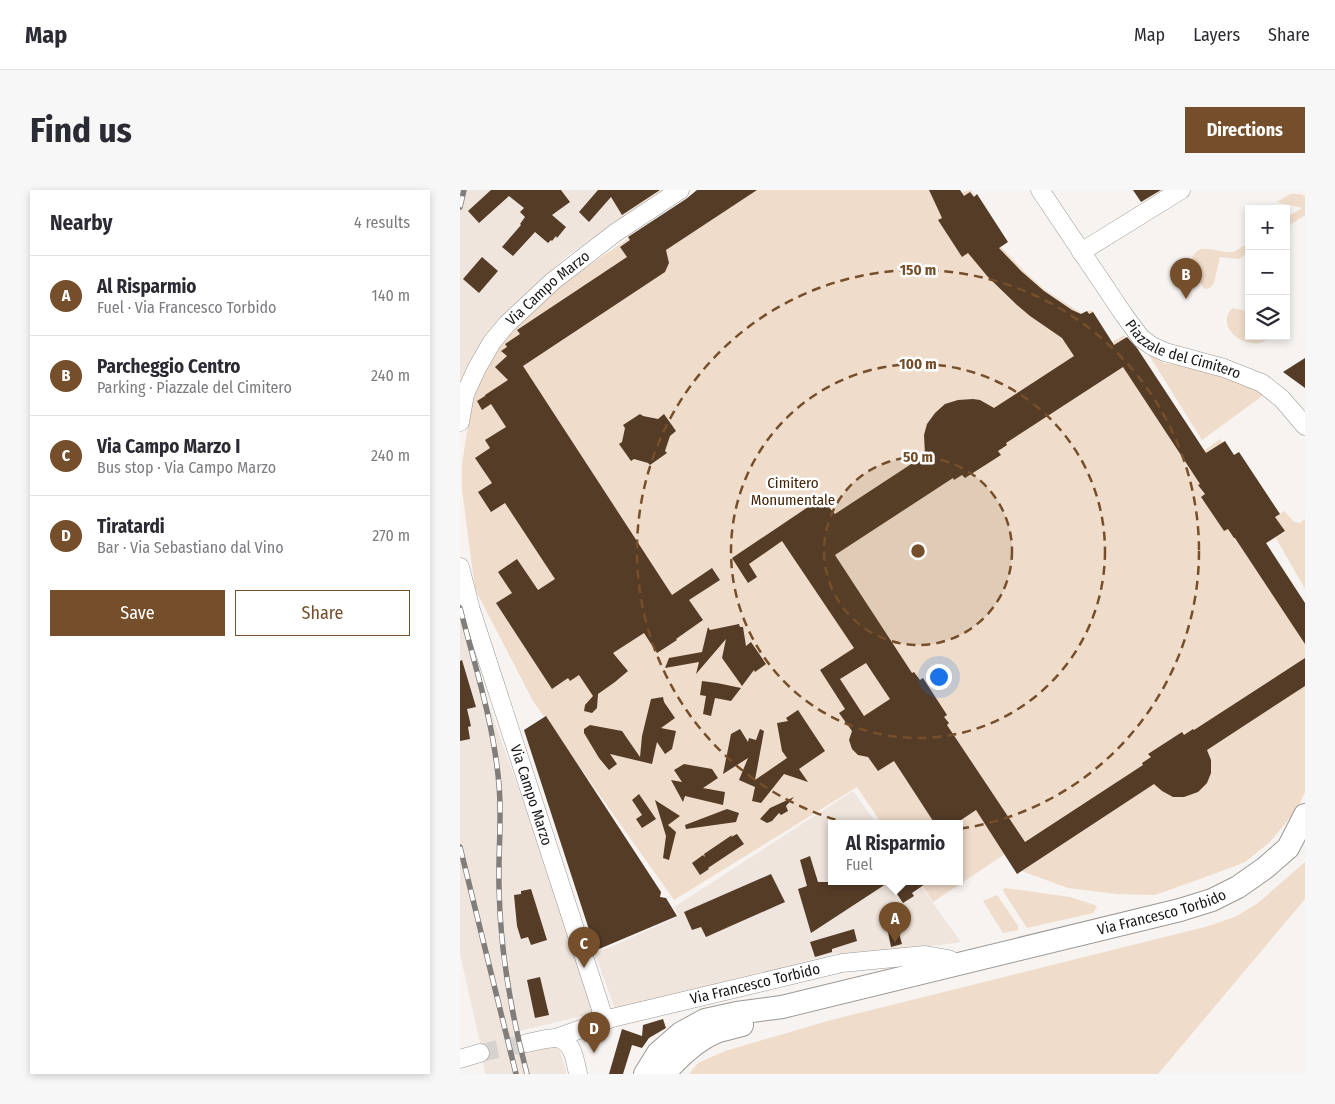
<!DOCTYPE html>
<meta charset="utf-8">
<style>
:root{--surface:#fff;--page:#f7f7f7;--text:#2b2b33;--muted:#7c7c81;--line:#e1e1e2;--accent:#754f2b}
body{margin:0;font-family:"Fira Sans Condensed",sans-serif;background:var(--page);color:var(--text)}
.controls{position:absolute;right:15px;top:15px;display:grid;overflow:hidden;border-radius:0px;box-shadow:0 2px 8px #0003}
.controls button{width:45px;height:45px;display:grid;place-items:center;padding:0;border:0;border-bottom:1px solid var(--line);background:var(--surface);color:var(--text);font:25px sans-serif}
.you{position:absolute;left:478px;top:486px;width:18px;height:18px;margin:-12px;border:4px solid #fff;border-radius:50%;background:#1a73e8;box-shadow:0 0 0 8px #1a73e833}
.badge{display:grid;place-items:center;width:32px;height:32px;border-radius:50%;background:var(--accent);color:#fff;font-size:16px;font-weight:700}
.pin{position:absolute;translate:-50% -41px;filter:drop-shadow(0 1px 2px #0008)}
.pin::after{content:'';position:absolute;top:26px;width:18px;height:15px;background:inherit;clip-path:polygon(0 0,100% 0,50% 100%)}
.popup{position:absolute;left:368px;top:630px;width:135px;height:65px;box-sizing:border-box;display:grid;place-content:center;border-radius:0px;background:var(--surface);filter:drop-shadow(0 1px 4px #0005);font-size:16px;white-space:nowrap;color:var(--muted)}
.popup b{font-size:19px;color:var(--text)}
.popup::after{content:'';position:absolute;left:50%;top:100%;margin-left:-10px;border:10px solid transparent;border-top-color:var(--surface)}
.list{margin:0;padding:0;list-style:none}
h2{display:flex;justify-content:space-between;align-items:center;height:65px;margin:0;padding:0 20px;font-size:21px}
h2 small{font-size:16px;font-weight:400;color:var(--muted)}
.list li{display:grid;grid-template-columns:32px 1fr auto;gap:15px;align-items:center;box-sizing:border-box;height:80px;padding:0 20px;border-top:1px solid var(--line)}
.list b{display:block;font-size:19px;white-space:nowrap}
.list p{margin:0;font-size:16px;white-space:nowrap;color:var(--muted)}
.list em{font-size:16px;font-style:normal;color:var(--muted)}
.actions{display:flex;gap:10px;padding:15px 20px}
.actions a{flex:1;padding:11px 0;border:1px solid var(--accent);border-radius:0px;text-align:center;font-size:18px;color:var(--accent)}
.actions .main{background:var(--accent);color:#fff}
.icon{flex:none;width:28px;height:28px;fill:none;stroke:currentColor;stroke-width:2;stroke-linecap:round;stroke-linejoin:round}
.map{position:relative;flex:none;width:845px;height:884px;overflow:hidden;border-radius:0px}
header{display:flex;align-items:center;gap:30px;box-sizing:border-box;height:70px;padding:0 25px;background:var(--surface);border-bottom:1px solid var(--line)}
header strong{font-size:24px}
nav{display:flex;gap:28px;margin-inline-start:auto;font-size:18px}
.intro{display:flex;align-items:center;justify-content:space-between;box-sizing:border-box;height:120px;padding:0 30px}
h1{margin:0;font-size:35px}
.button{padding:12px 22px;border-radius:0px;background:var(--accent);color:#fff;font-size:18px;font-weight:700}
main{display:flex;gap:30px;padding:0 30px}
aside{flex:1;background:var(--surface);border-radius:0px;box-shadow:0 2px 8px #0003}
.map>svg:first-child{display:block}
</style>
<header>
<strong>Map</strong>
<nav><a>Map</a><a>Layers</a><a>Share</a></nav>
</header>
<div class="intro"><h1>Find us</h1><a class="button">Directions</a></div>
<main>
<aside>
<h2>Nearby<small>4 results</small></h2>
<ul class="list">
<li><span class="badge">A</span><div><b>Al Risparmio</b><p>Fuel · Via Francesco Torbido</p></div><em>140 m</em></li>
<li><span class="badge">B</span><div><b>Parcheggio Centro</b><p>Parking · Piazzale del Cimitero</p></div><em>240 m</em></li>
<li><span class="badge">C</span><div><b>Via Campo Marzo I</b><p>Bus stop · Via Campo Marzo</p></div><em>240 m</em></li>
<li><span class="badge">D</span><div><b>Tiratardi</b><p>Bar · Via Sebastiano dal Vino</p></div><em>270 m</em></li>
</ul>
<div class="actions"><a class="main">Save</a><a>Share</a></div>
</aside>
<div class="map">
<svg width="845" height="884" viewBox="0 0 845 884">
<rect width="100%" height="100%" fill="#f7f3f0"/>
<g fill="#efe5dd">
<polygon points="0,0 207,0 107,66 86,85 40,131 15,166 0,195"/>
<polygon points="1,432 7,455 111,745 135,823 59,841 64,863 98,855 107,884 25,884 20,853 0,764 0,433"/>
<polygon points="393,601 417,634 371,634 371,692 458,692 501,752 383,769 377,763 155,819 135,764 219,726 214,717"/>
</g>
<g fill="#f0dcca">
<polygon points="239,0 500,0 502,2 511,0 545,50 539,55 567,84 585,100 621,123 632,120 652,152 664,145 741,263 760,249 822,344 804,355 845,418 845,602 837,619 810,652 785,672 754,684 695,705 657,704 608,698 564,682 548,662 473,712 460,692 499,692 499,634 422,634 397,597 214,710 73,511 15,399 2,300 2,274 11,217 28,167 86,105"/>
<polygon points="830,4 840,4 845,6 845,25 826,38 826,28 842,18 817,12"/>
<path d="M789 52V62L779 69 760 67 754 93 750 98 744 99 730 76C735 47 754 64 772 62 777 61 784 55 789 52Z"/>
<path d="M773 118 789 122V139L786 141 789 142V146H805L811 148C807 149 804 152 800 153 785 156 761 142 768 124 769 121 771 120 773 118Z"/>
<polygon points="687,162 704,173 719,175 770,185 805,204 742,250"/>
<polygon points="824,321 834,332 840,333 845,329 845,399 816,348 825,342 815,327"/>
<polygon points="845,672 845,709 698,884 229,884 238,873 265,861 371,830 745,737 775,727 798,713"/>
<polygon points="545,698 610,707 635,715 637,717 633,723 567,738 545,704 543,700"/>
<polygon points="537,705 558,736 558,740 543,743 523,711"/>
</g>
<g fill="#543c27" fill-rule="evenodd">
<polygon points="31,0 101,0 110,12 92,25 106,37 97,48 96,46 92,51 91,50 88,53 75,42 53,66 42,57 61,35 60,34 65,27 60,22 64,18 49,6 19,33 8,21"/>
<polygon points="138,0 200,0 162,25 151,7 129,32 119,22"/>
<polygon points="237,0 297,0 206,60 209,73 205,82 63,176 212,405 252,378 260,390 229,410 243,430 216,449 217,450 197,463 184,443 153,463 168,481 155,492 138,504 137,518 132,523 124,521 125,515 133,506 119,485 110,491 108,488 92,499 36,413 52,403 38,382 57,369 78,400 95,389 45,313 31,322 18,302 32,293 15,268 30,258 25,250 46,237 31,214 22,220 17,211 25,206 25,205 48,190 35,177 47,166 41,161 47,157 45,154 60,144 57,140 167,67 160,57 170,50 168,47 226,9"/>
<path d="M469 0H500L504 6 510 2 514 7 517 4 548 52 539 58 561 81 584 101 612 120 621 124 627 121 629 124 633 122 654 155 667 147 677 158 746 263 765 251 774 265 779 262 820 324 815 327 825 341 806 353 845 413V454L775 348H774L768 339 764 341 741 307 745 304 738 295 740 294 663 177 546 253 547 255 538 261 541 265 505 288 502 285 494 290 493 288 375 365 452 483 454 482 460 490 463 488 487 525 484 527 489 533 487 535 565 652 683 575 682 573 691 567 688 564 722 542 724 545 733 539 734 540 845 468V496L747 560 751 570V583L747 593 738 602 724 607H713L702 601 694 594 557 684 516 620 495 634H475L434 571 418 581 408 567 398 565 392 559 389 550 392 541 379 523 385 519 360 480 394 458 322 351 289 374 297 387 288 393 272 368 354 313H363L366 314 375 324 465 265 464 245 467 234 475 223 485 214 498 210 513 209 520 210 534 218 614 166 602 148 570 126 557 115 528 87 508 63 502 67 478 30 482 28ZM406 473 430 509 404 526 380 489Z"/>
<polygon points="673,0 701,0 681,12"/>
<polygon points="22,67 38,81 19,103 3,89"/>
<polygon points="845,168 845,198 823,182"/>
<polygon points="180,224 183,226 198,229 204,224 216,241 210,246 205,261 207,263 190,275 188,273 174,269 171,271 159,254 162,252 165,238 163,235"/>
<polygon points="279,434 280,437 283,437 286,456 291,452 306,474 295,482 294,480 282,496 262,468 266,449 236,484 239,472 205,478 209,468 242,462 248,437 250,440"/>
<polygon points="2,470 16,517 7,519 11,536 8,537 10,549 0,551 0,471"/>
<polygon points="242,491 257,493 281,498 271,511 255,508 251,526 243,524 246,506 240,505"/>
<polygon points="203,507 204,512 215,528 201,538 216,541 212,559 205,564 197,552 192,574 150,564 157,574 149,580 139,568 124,543 124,539 130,535 162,541 180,567 182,546 191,509"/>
<polygon points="338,520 365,561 339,579 348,592 324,584 301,613 292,611 295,597 279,590 288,568 263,584 271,544 280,539 288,552 289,548 296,550 300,539 304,541 295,590 327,568 322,561 317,533 328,531 326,528"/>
<polygon points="86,526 201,702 200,707 206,708 217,726 139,759 135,758 64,540"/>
<polygon points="224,574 252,579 258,588 243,598 265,602 263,615 225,606 223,612 211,590 222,592 214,580"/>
<polygon points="179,604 196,629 182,638 176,629 182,625 172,610"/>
<polygon points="334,607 326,616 328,621 321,625 319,623 312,631 307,633 300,629 310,618"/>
<polygon points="195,610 220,626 208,635 216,642 209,670 203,668 206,646"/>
<polygon points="267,619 279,623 276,632 226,639 225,635"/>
<polygon points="277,644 284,654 248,678 249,679 240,685 232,673 243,665 245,667 244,664 272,645 271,647"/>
<polygon points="350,666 358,692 468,692 452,703 454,706 443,713 429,692 351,743 338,699 347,696 340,670"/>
<polygon points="311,684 325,712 246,747 241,737 232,740 224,722"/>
<polygon points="71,699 87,750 71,755 68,747 61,749 57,736 54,705 61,704 61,701"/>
<polygon points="442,727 445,738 438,740 442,754 431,757 426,732"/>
<polygon points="394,739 397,751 372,759 372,762 355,767 350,752"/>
<polygon points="80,787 89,825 75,828 67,790"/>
<polygon points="203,829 206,838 189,848 182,858 172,855 163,884 149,884 162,839 182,846 183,835"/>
</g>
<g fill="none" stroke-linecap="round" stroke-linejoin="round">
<polyline stroke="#d6d2d0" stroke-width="18" stroke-dasharray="18 9" stroke-linecap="butt" points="20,863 67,853"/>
<g stroke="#9b9895" stroke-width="19">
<g id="minor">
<path id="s1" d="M580 0 664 125 681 148 692 156 705 162 764 178 802 193 822 209 845 236"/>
<polyline points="621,62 721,0"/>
<path id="s2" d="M0 232 5 204 17 178 32 152 47 134 93 91 155 43 220 0"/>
<path id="s3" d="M0 377 11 420 141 819V825L138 832"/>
<path d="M96 848C113 850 115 870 118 884"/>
<path id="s4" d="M67 853 86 849 96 848 152 828 382 773 465 765 488 769 499 774"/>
<polyline points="0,869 20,863"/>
</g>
</g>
<g stroke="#9b9895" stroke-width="24">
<g id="major">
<path id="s5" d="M185 884 198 863 221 843 245 830 277 823 322 817 720 720 752 710 778 697 805 678 828 658 845 625"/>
<path d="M204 884C219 867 237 849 259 841 266 839 274 837 282 835"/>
</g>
</g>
<use href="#minor" stroke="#fff" stroke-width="18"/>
<use href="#major" stroke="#fff" stroke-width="22"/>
<g stroke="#807d7b" stroke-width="5.5">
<g id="rail">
<polyline points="0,17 4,0"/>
<path d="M0 418C15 476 34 534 39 595 42 629 38 663 39 697 40 760 51 823 67 884"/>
<polyline points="0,657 56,884"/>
</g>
</g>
<use href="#rail" stroke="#fff" stroke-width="4" stroke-dasharray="11" stroke-linecap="butt"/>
</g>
<circle cx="458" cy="361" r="94" fill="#754f2b" fill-opacity=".12"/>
<g fill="none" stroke="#754f2b" stroke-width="2.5" stroke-dasharray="9 6">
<circle cx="458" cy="361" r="94"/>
<circle cx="458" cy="361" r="187"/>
<circle cx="458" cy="361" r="281"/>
</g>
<g text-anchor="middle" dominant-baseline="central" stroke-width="5" stroke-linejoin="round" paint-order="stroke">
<g font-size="15" fill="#1a1918" stroke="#fff">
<text stroke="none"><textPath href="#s2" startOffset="165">Via Campo Marzo</textPath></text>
<text stroke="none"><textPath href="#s1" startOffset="222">Piazzale del Cimitero</textPath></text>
<text stroke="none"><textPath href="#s3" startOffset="239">Via Campo Marzo</textPath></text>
<text stroke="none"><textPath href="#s5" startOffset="552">Via Francesco Torbido</textPath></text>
<text stroke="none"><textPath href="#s4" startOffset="236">Via Francesco Torbido</textPath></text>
</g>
<g font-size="15" fill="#412304" stroke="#fff">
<text x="333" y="293">Cimitero<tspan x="333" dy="17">Monumentale</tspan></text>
</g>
</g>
<circle cx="458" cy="361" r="8" fill="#754f2b" stroke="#fff" stroke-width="2.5"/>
<g font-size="15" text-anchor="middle" font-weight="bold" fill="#754f2b" stroke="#fff" stroke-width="5" stroke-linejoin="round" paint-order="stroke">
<text x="458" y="85">150 m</text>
<text x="458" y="179">100 m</text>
<text x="458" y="272">50 m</text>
</g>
</svg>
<div class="controls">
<button>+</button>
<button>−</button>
<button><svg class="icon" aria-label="layers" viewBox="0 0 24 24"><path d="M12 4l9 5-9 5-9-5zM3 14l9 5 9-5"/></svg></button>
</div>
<div class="you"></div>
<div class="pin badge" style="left:435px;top:753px">A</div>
<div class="popup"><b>Al Risparmio</b>Fuel</div>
<div class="pin badge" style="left:726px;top:109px">B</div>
<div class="pin badge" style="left:124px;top:778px">C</div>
<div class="pin badge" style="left:134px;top:863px">D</div>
</div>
</main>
